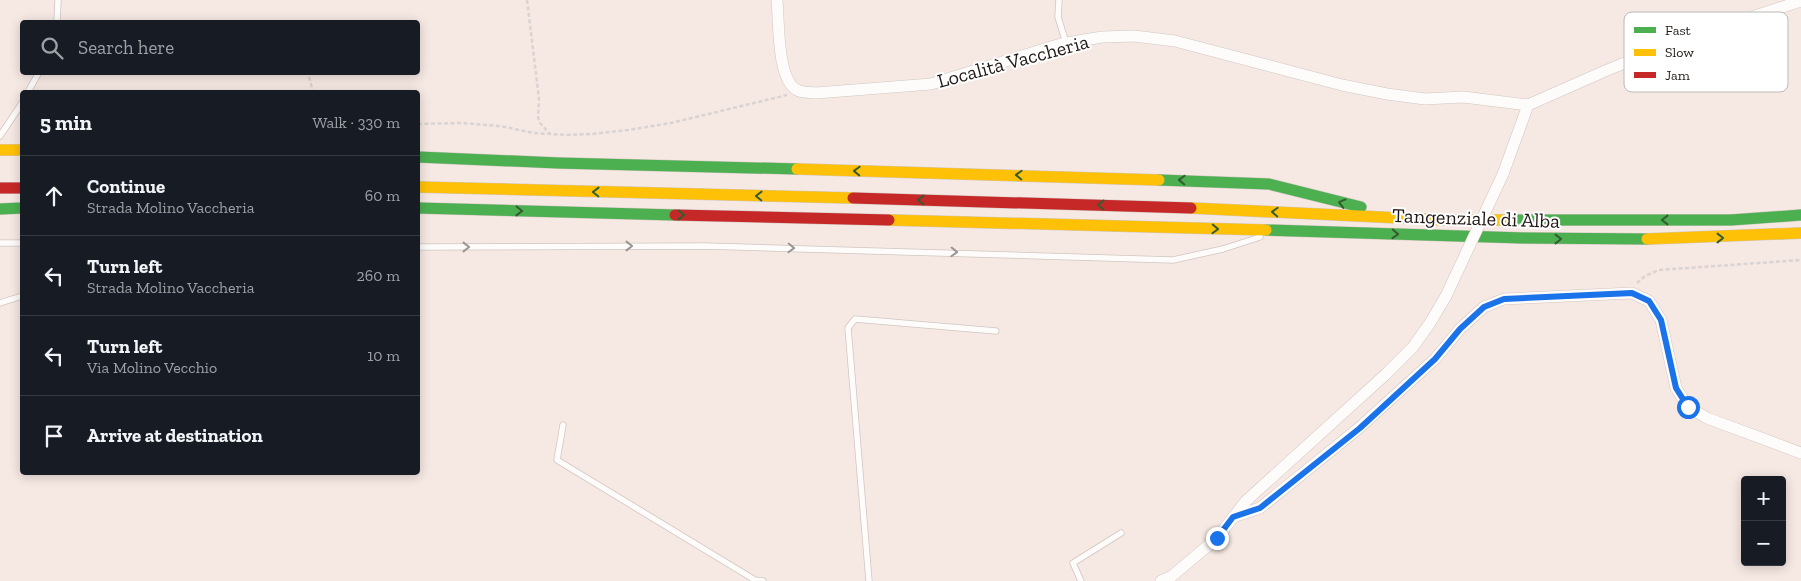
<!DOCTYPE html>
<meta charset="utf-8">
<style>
:root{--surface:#171b24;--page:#242831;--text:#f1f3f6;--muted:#9ea1a6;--line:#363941}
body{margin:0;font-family:"Zilla Slab",serif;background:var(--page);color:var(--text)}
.controls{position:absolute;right:15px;bottom:15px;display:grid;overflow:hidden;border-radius:5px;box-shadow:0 2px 12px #0003}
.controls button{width:45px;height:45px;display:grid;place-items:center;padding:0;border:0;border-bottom:1px solid var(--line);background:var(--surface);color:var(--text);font:25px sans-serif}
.stop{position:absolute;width:15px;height:15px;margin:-11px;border:4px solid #1a73e8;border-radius:50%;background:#fff}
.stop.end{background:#1a73e8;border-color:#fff;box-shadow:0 1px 5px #0008}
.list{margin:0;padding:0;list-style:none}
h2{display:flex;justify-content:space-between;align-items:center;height:65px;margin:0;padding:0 20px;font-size:21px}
h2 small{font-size:16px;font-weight:400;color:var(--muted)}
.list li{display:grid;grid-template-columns:32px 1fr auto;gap:15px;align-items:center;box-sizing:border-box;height:80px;padding:0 20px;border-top:1px solid var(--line)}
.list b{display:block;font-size:19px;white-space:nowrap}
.list p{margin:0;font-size:16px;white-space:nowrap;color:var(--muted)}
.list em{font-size:16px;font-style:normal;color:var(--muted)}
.icon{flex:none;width:28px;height:28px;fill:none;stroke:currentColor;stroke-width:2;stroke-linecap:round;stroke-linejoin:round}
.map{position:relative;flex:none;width:1801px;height:581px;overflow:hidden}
.search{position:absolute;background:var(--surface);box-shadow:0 2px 12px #0003;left:20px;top:20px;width:400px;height:55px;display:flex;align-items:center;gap:12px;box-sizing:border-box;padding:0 18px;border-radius:5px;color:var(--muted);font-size:19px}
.panel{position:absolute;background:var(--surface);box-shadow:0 2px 12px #0003;left:20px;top:90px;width:400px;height:385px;border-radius:5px}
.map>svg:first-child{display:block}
</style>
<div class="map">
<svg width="1801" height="581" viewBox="0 0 1801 581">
<rect width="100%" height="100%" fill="#f6e8e3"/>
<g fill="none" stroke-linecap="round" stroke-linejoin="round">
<g stroke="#d0c6c1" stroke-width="7">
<g id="lane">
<polyline points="1059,0 1058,17 1066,43"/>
<polyline points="57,22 58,0"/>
<polyline points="28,92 39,72"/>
<polyline points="0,136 22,103"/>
<polyline points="0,243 22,243"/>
<polyline points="418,247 705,246 1173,260 1223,249 1260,237"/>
<polyline points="0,303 22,296"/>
<polyline points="563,425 557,460 755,580 763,581"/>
<polyline points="869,581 848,328 855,319 996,331"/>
<polyline points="1081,581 1073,563 1121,533"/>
</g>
</g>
<g stroke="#d0c6c1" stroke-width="12">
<g id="street">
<path d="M777 0C779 21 777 80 797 90 802 93 810 92 816 93L931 84 1061 44 1102 37 1134 36 1175 41 1342 85 1387 94 1425 99 1463 97 1528 105"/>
<polyline points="1528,105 1605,71 1681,40 1801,1"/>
<polyline points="1503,174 1528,105"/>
<polyline points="1233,517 1260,508 1359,428 1435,359 1460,329 1484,307 1504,299 1632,293 1649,301 1661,320 1676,388 1688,407 1707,418 1801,453"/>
<polyline points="1161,581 1172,576 1217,538 1246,501 1386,374 1413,347 1430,323 1446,296"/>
</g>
</g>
<g stroke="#d0c6c1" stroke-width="12">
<g id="fast">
<polyline points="418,157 558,163 797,169"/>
<polyline points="1159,180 1269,184 1361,207"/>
<polyline points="418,208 675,215"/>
<polyline points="0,209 22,208"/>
<polyline points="1512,220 1731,220 1801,215"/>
<polyline points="1266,230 1523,238 1647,239"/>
</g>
</g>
<g stroke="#d0c6c1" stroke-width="12">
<g id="slow">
<polyline points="0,150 22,150"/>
<polyline points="797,169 1159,180"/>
<polyline points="418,187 853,198"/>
<polyline points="1191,208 1442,220 1512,220"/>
<polyline points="889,220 1266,230"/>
<polyline points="1647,239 1801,233"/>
</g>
</g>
<g stroke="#d0c6c1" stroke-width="12">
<g id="jam">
<polyline points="0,188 22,188"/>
<polyline points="853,198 1191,208"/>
<polyline points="675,215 889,220"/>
</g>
</g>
<g stroke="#d9d4d3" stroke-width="2.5" stroke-dasharray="4 2.5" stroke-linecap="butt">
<polyline points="527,0 539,99 538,117 540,123 550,134"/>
<polyline points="309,77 313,92"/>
<polyline points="418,124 462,123 500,126 534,133 567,135 592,134 628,130 671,123 787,95"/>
<polyline points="1637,283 1645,276 1659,270 1801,260"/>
</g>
<use href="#lane" stroke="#fefcfb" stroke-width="5.5"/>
<use href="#street" stroke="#fefcfb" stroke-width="11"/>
<use href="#fast" stroke="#4caf50" stroke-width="11"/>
<use href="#slow" stroke="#ffc107" stroke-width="11"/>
<use href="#jam" stroke="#c62828" stroke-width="11"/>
<g stroke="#d0c6c1" stroke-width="12" stroke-linecap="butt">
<polyline id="street-bridge" points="1446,296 1503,174"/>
</g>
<use href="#street-bridge" stroke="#fefcfb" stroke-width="11"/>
</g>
<defs><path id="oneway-chevron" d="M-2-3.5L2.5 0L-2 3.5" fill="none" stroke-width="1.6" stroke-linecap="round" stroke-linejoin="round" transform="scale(1.25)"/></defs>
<g stroke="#345c30">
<use href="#oneway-chevron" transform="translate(857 171) rotate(-178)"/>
<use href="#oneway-chevron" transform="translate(1019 175) rotate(-178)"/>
<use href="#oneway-chevron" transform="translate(1182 180) rotate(-178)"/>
<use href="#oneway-chevron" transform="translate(596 192) rotate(-179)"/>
<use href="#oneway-chevron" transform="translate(759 196) rotate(-179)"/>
<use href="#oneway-chevron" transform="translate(921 200) rotate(-179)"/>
<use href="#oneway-chevron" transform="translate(1342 203) rotate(-165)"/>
<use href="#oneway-chevron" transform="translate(1101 205) rotate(-179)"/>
<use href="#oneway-chevron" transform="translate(519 211) rotate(1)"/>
<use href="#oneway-chevron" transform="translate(1275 212) rotate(-177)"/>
<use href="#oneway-chevron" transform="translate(681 215) rotate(1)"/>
<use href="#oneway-chevron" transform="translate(1665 220) rotate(180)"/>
<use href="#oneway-chevron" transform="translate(1215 229) rotate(2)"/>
<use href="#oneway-chevron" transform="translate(1395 234) rotate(2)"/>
<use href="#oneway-chevron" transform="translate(1720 238)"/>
<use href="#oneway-chevron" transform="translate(1558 239)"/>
</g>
<g stroke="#9b9594">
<use href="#oneway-chevron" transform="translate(629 246)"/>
<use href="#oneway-chevron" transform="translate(466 247)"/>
<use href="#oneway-chevron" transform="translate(791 248) rotate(2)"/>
<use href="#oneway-chevron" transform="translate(954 252) rotate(2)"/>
</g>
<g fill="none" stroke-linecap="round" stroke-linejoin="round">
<polyline stroke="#1a73e8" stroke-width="6" points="1217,538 1233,517 1260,508 1360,428 1435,359 1460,329 1484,307 1504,299 1632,293 1649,301 1661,320 1676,388 1688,407"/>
</g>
<g text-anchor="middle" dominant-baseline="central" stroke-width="4" stroke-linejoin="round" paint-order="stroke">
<g font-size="20" fill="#211815" stroke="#fff">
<text transform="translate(1013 61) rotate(-15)">Località Vaccheria</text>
<text transform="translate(1476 218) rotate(2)">Tangenziale di Alba</text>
</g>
</g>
<rect x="1624" y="12" width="164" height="80" rx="8" fill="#fff" stroke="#bcbab9" stroke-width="1"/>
<rect x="1634" y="27" width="22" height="6" fill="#4caf50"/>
<rect x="1634" y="49" width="22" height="7" fill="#ffc107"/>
<rect x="1634" y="72" width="22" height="6" fill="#c62828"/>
<g font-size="14" fill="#211815">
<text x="1665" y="35">Fast</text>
<text x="1665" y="57">Slow</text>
<text x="1665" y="80">Jam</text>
</g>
</svg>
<div class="controls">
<button>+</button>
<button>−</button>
</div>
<div class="stop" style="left:1688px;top:407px"></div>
<div class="stop end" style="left:1217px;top:538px"></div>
<div class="search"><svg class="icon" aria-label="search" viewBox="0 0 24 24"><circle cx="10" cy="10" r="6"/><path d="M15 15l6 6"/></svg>Search here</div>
<section class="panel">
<h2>5 min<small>Walk · 330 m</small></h2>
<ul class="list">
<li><svg class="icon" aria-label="ahead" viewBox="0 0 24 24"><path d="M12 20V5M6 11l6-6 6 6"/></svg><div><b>Continue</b><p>Strada Molino Vaccheria</p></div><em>60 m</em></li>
<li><svg class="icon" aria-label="left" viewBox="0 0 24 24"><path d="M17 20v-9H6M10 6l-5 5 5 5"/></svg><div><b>Turn left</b><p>Strada Molino Vaccheria</p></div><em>260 m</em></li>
<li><svg class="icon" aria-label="left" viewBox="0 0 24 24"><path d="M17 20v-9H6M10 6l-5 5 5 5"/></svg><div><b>Turn left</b><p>Via Molino Vecchio</p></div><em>10 m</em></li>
<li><svg class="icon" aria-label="arrive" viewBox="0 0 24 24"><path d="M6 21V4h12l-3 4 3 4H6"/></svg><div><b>Arrive at destination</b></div></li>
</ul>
</section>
</div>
